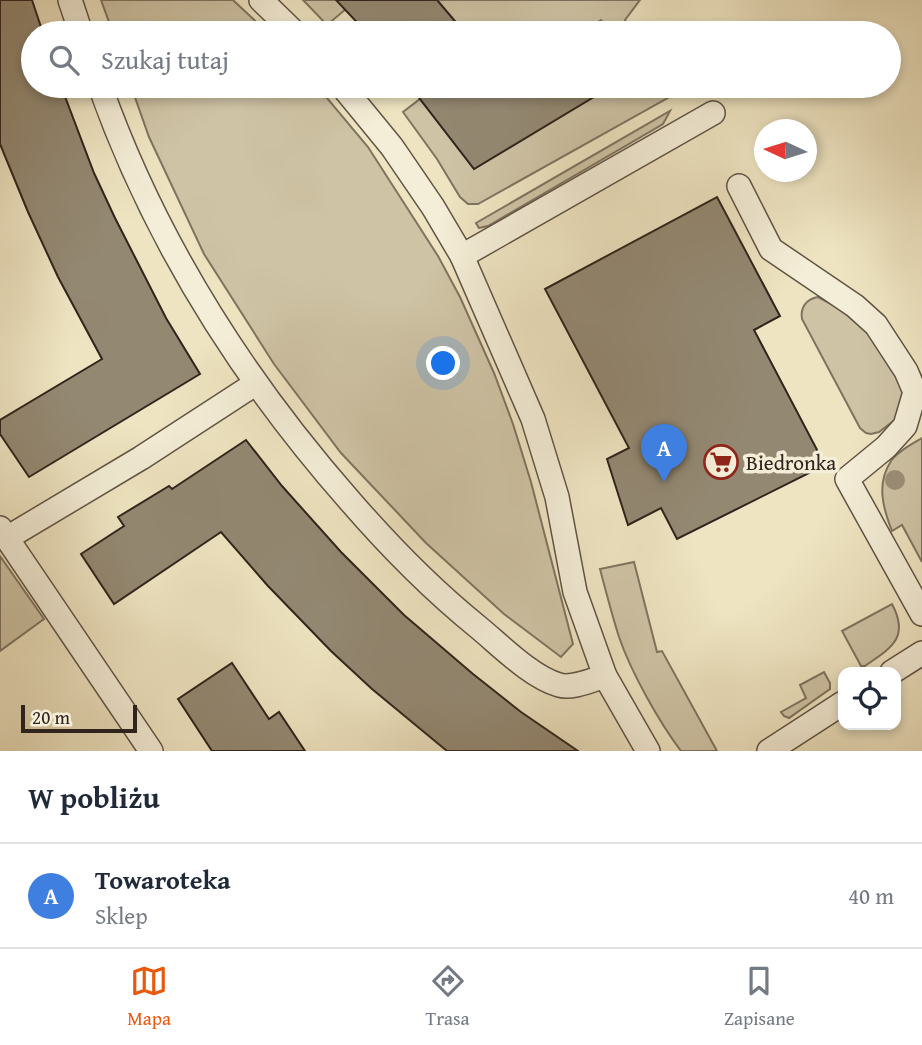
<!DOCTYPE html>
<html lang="pl">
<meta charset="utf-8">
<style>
:root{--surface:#fff;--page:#f2f2f3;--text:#1f2937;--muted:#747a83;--line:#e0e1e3;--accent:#ea580c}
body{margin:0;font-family:"Gentium Book Plus",serif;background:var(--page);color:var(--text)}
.controls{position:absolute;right:21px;bottom:21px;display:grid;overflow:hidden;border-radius:14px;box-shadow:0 4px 10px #0003}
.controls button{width:63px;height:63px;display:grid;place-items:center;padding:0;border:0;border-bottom:2px solid var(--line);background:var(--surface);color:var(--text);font:35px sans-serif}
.compass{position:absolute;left:754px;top:119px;width:63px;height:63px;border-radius:50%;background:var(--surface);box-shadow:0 4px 10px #0003;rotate:274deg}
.scale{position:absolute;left:21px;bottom:18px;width:116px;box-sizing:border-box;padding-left:7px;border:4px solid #30241c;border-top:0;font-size:19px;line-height:24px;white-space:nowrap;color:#30241c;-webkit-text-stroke:5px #f4edd7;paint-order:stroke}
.you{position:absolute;left:444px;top:364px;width:24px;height:24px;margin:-18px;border:5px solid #fff;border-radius:50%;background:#1a73e8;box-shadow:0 0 0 10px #1a73e833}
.badge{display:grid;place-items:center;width:46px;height:46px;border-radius:50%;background:var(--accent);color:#fff;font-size:23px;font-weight:700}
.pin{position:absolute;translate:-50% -58px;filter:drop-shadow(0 2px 4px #0008)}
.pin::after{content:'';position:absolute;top:37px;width:24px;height:21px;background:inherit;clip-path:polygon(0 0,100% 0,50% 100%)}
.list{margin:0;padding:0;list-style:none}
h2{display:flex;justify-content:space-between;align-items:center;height:91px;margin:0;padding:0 28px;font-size:30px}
h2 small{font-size:23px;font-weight:400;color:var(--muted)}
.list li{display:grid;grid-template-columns:46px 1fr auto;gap:21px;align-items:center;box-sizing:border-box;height:105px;padding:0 28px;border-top:2px solid var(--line)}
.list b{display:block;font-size:26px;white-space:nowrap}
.list p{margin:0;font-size:23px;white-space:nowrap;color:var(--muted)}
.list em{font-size:23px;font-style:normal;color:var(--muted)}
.icon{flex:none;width:38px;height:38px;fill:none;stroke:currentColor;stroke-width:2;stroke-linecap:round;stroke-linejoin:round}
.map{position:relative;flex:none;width:922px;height:751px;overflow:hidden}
.search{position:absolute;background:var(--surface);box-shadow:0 4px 10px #0003;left:21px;right:21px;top:21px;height:77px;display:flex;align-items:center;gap:18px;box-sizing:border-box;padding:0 24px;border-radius:38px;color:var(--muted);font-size:26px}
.sheet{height:196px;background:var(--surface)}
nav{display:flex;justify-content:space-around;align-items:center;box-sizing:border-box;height:98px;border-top:2px solid var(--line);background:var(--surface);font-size:19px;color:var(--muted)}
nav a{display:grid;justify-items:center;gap:4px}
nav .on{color:var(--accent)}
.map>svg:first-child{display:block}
</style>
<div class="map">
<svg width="922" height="751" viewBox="0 0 922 751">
<rect width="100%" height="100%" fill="#eee4c1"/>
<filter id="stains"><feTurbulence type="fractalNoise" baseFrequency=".00286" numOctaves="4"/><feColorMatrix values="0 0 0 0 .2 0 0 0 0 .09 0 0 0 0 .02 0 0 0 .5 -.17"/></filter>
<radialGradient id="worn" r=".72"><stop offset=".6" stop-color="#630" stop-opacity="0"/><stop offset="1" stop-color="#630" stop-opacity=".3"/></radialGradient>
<g fill="#cec3a5" stroke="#7f7460" stroke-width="2">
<polygon points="101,0 233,0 268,33 113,33"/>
<polygon points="303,0 337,0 346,9 327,25"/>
<polygon points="437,0 640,0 625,20 634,33 609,33 601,20 579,33 465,33"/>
<polygon points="131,86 317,86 368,147 438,256 460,297 494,373 513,424 531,482 573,644 561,657 504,614 426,543 341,453 274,364 204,254 149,137"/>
<polygon points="612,86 670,86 673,95 478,204 468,204 460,197 437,159 403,112 420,99 474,169"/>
<polygon points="670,111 663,124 488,226 479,228 476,223"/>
<path d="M818 297 837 307 882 342 902 381 903 396 896 419 879 432 871 434 866 433 860 428 802 319C800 308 806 299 818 297Z"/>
<path d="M922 438V562L902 525 892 531C883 508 876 484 891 461 898 451 912 444 922 438Z"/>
<polygon points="0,556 44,619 0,651"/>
<path d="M634 562 657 652 662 651 717 751H681C659 722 631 672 619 637 612 615 606 592 600 569Z"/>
<path d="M892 604C910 638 891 648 865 666H861L842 631Z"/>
<polygon points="824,672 830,683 830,689 789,718 784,716 781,712 806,698 800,685"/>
</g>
<g fill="#938872" stroke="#30241c" stroke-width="2">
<polygon points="0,0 32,0 43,33 33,33 33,86 61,86 94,173 115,218 166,318 200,374 29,477 0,434 0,420 102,359 58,277 28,212 0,144"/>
<polygon points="336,0 437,0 465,33 367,33"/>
<polygon points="410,86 612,86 474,169"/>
<polygon points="717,197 780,316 754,330 825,465 677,539 661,508 628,525 607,459 629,448 545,289"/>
<polygon points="246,440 282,486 341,552 404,615 473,674 521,712 578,751 447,751 372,689 331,651 268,586 221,532 114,604 81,554 124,526 118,517 169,486 172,489"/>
<polygon points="232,663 269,719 279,712 305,751 212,751 178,699"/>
</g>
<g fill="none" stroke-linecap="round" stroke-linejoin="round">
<g stroke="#605445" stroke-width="26">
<g id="lane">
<polyline points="70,0 81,33"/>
<polyline points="261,0 295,33"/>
<path d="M100 86C155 241 241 377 350 501 389 546 431 589 478 627 500 645 531 677 559 685 572 689 592 680 605 676"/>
<polyline points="342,86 392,147 433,207 462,256 533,419 557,497 575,592 605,676 648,751"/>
<polyline points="739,186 771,249 855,306 876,325 906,371 915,392 905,426 886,447 847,479 922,614"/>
<polyline points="462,256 713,113"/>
<polyline points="0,528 151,751"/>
<polyline points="7,538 141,458 255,384"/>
<polyline points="892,672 922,653"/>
<polyline points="769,751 843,703"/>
</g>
</g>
<use href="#lane" stroke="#f4edd7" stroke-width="23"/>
</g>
<circle fill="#9c9079" cx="895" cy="480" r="10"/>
<defs>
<g id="supermarket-ring" transform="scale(1.75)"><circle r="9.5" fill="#f4edd7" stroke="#8f2418" stroke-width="1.5"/><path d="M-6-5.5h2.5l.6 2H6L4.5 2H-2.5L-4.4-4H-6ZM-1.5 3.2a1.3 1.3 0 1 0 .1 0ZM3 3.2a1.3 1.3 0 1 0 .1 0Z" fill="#8f2418"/></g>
</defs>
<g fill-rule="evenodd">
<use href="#supermarket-ring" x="721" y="462"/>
</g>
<g text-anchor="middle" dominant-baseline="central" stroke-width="7" stroke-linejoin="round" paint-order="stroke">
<g font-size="21" fill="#30241c" stroke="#f4edd7" text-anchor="start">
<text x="746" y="462">Biedronka</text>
</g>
</g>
<rect width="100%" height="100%" filter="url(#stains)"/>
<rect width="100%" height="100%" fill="url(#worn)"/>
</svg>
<div class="controls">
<button><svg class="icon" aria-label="locate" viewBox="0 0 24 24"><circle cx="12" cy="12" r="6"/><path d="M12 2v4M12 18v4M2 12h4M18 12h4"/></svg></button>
</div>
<svg class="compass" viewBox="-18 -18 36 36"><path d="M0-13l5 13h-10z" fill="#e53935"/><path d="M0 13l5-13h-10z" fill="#747a83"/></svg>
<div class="scale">20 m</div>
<div class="you"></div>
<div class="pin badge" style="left:664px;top:482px;background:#3f7fe0">A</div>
<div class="search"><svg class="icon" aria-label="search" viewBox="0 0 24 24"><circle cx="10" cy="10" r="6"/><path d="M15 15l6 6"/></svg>Szukaj tutaj</div>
</div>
<section class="sheet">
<h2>W pobliżu<small></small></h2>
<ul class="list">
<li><span class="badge" style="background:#3f7fe0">A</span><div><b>Towaroteka</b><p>Sklep</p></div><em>40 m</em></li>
</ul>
</section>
<nav>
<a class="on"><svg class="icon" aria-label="map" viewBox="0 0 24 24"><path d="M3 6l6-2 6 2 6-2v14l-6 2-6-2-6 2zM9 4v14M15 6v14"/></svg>Mapa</a>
<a><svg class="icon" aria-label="directions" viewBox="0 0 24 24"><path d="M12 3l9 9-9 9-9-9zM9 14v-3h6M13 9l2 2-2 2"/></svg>Trasa</a>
<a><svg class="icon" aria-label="saved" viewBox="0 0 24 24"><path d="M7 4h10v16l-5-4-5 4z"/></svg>Zapisane</a>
</nav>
